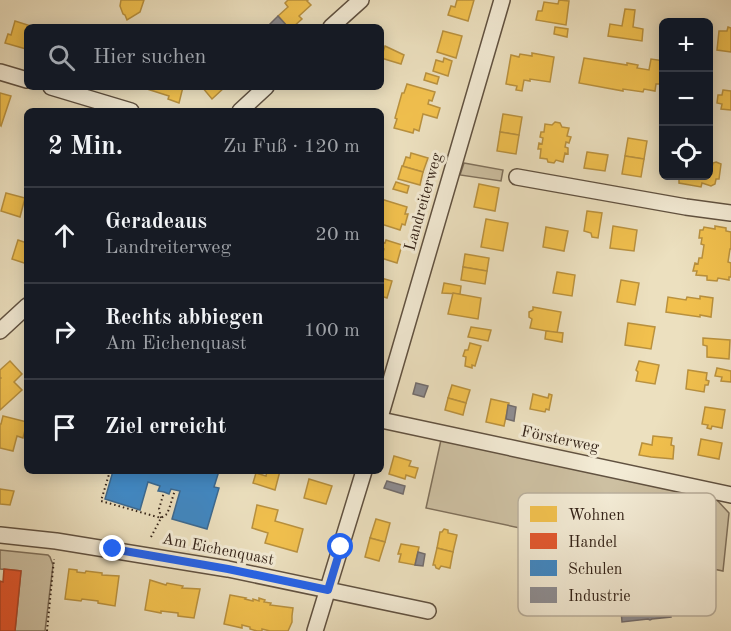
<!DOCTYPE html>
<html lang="de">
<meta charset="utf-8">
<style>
:root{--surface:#171b24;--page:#242831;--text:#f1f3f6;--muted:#9ea1a6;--line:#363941}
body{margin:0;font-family:"Old Standard TT",serif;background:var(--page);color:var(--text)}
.controls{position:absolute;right:18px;top:18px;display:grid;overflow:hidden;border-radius:9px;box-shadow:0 3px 15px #0003}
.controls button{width:54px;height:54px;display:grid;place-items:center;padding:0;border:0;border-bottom:2px solid var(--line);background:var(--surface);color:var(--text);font:30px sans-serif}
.stop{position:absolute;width:18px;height:18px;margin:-14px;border:4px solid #2563eb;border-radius:50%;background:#fff}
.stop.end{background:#2563eb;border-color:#fff;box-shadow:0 2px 6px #0008}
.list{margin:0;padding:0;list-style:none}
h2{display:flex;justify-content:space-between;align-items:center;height:78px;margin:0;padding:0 24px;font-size:26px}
h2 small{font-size:20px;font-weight:400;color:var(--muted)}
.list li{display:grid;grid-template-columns:39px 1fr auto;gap:18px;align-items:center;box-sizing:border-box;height:96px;padding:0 24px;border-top:2px solid var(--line)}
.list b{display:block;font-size:22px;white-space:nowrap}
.list p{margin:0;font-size:20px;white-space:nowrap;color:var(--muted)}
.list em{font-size:20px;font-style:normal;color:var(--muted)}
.icon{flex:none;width:33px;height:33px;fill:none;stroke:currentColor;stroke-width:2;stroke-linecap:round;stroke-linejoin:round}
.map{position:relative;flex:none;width:731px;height:631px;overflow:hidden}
.search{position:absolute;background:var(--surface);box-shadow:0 3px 15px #0003;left:24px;top:24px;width:360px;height:66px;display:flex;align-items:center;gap:15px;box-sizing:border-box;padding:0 21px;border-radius:9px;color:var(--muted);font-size:22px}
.panel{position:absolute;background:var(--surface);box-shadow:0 3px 15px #0003;left:24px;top:108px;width:360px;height:366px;border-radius:9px}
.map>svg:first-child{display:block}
</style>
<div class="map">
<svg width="731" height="631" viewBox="0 0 731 631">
<rect width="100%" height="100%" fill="#ece0bf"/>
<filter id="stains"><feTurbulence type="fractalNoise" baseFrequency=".00333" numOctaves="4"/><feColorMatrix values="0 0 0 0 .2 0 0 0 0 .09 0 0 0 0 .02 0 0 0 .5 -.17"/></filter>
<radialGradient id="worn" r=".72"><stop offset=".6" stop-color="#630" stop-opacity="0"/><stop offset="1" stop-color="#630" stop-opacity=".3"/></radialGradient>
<g fill="#cdc0a2" stroke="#80715c" stroke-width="1.5">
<polygon points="464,163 503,170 501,181 460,175"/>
<polygon points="441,440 716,499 729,513 723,571 426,508"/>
<polygon points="0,550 48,555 50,557 53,565 45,631 15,631 21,571 0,569"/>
</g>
<g fill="#f2c14e" stroke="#b9913e" stroke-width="1.5">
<polygon points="121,0 144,0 140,12 127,20 125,15 123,14 120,6"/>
<polygon points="288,0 308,0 307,1 311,5 299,16 302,19 293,27 288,27 278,16 288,7 285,3"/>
<polygon points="457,0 474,0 468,21 448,15 451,6 455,7"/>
<polygon points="559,0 569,1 566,25 536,20 538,11 542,11 544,2 558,4"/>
<polygon points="625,9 635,10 633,27 643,29 642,41 608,36 610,24 622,26"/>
<polygon points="15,21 31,26 30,27 27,27 26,49 5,43 8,34 11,35"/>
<polygon points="555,27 568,29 567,37 554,34"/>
<polygon points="728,27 731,28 731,52 717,50 719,31 727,31"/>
<polygon points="443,31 462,36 456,58 437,52"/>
<polygon points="385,46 404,55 401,64 381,58"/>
<polygon points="532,53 554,57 550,82 530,79 530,81 524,80 522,91 516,90 517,86 506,84 511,55 519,57 520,54 532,56"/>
<polygon points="444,58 452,61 448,76 433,71 436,60 443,62"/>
<polygon points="584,58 627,65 627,63 638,65 637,68 649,70 651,59 664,61 662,84 656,84 655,91 644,89 643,92 623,89 623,91 579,83"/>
<polygon points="426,73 439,77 437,84 424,80"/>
<polygon points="407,84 435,92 432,101 429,100 428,104 440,108 437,118 423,114 419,131 414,129 413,133 394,128 397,119 395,118 402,93 404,93"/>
<polygon points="148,87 183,87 179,103 168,99 169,96 147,89"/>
<polygon points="202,87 225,87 212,99"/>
<polygon points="723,90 731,91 731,110 721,109 722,104 717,103 718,95 722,95"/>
<polygon points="0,93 11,96 1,126 0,125"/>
<polygon points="503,114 522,117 519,135 500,132"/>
<polygon points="555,122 560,123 562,127 569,128 567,136 571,137 569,143 566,142 565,147 568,148 568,154 565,153 563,162 556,160 554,163 548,162 547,159 540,158 541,149 538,149 539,143 542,144 543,138 540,137 541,132 544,132 545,124 552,125"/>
<polygon points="500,132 519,135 516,154 497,151"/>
<polygon points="628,138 647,141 644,159 625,156"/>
<polygon points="587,152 608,155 605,171 584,168"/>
<polygon points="411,153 428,158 423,172 402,166 403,166 406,157 410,158"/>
<polygon points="625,156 644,159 641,177 622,174"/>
<polygon points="716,162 721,164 719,179 716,179 715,184 711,186 702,183 701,187 679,183 679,179 668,179 666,176 708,176 708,166 712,167 713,163"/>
<polygon points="402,166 423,172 420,185 398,179"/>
<polygon points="396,182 409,186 407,193 393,189"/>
<polygon points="479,184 499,188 495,211 474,207"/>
<polygon points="6,193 25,198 20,217 1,211"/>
<polygon points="381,199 407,207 405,214 408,214 405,225 402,224 400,230 381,224"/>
<polygon points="587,211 602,213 598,238 592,237 591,233 584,231"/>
<polygon points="486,219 508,223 503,251 481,247"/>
<polygon points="613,226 637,230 634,251 610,248"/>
<polygon points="715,226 726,228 726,231 731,232 731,249 730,249 728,262 731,263 731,277 729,277 729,280 718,278 717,281 707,280 707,276 696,275 697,271 693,271 695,263 698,264 699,258 702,258 704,245 701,244 702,238 699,238 700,230 703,230 704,227 715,229"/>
<polygon points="546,227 568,231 564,251 543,247"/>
<polygon points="18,240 27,243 27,264 12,259"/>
<polygon points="386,240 402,245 397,263 381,258 384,249 381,248 381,247 382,242 385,243"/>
<polygon points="465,254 489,258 487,271 463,267"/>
<polygon points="463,267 487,271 485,284 461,280"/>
<polygon points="557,272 575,275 572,296 553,293"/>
<polygon points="381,278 392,281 387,298 381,296"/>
<polygon points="621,280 639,283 635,305 617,302"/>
<polygon points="444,283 461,286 460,294 442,293"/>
<polygon points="453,293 481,298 478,319 448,314"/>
<polygon points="700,296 713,298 711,317 700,315 700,317 666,312 668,297 686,300 687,297 700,299"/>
<polygon points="533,307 561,312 557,333 530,328 532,319 529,317 529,312 533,310"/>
<polygon points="628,323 655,327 651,349 625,345"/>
<polygon points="471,327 491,330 488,341 468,337"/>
<polygon points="546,331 563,333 562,342 545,339"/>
<polygon points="703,338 730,340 729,359 707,357 707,346 703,345"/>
<polygon points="470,343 481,346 475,366 472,365 472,368 465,366 466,357 463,356 465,350 468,350"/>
<polygon points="10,361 22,374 14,382 22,390 0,410 0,379 1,378 0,377 0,370"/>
<polygon points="639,361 659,365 655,384 636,381 638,372 636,370"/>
<polygon points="717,368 731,371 731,382 721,381 722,377 715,376"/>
<polygon points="688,370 707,373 706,380 709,381 708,385 705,385 704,392 686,389"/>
<polygon points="452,385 470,390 466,403 448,398"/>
<polygon points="533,394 548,398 549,394 552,395 549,410 546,409 545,412 530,409"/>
<polygon points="448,398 466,403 463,415 445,410"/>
<polygon points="491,399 509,403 504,426 486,422"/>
<polygon points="705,407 725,410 722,428 712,426 711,429 707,428 708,425 702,424"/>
<polygon points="3,416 27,422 23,438 17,436 13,451 0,448 0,424 1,424"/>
<polygon points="653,436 672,438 671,445 674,446 673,459 651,457 639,455 642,443 652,445"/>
<polygon points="701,439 722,443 719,459 698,455"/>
<polygon points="394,456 411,461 409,466 418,468 415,478 406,475 405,479 389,474"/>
<polygon points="267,471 280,471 275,490 253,483 256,473 266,476"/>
<polygon points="309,479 332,486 326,504 304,498"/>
<polygon points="0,489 14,491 10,505 0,504"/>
<polygon points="257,505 278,510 275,521 303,529 297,552 265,543 268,533 252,528"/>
<polygon points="376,519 390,523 385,542 370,538"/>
<polygon points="444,529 448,530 448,533 457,535 453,552 437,548 440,532 442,532"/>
<polygon points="370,538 385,542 379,561 365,557"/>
<polygon points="401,544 419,547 415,565 399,562 401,554 398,554"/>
<polygon points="437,548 453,552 450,568 441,566 439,569 436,568 435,565 433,565"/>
<polygon points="69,569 77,570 77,572 85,573 86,571 102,573 102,575 119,576 115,606 98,603 98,601 82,599 81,601 65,599"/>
<polygon points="150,580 166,585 167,583 183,586 182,588 200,589 194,618 178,616 178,613 161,611 161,613 145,610"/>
<polygon points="230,595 246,598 245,599 253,601 253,599 259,601 259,598 265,600 264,602 271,603 270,605 293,608 292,616 292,622 288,631 270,631 262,629 262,631 257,631 250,629 250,627 242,625 242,628 224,624"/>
</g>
<polygon fill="#e4572e" stroke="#af4727" stroke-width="1.5" points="4,569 21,571 15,631 0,631 0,581 3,582"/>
<polygon fill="#3f88c5" stroke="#3b6991" stroke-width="1.5" points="113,471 219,471 214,487 219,488 207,529 172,519 180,491 171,489 169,494 164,492 158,491 160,486 148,482 140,510 105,499"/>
<g fill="#8d8d92" stroke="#726d6d" stroke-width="1.5">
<polygon points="278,16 288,27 273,27 270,24"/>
<polygon points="416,383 428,386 424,397 413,394"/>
<polygon points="508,405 516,407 514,421 506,419"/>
<polygon points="387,481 405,486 403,494 384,488"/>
<polygon points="418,552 425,554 423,566 415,565"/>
<polygon points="650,591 650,596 669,594 671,617 652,619 650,620 648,619 622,622 620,599 645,596 644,592"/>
</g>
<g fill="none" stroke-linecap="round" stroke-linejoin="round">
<g stroke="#615241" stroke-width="18">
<g id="minor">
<polyline points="331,27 361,0"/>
<polyline points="0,72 27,80"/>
<polyline points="51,87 131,111"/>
<polyline points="240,111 266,87"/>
<polyline points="517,177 686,207 731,213"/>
<polyline points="0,331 27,306"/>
<polyline points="381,414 502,0"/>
<polyline points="381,420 731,495"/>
<polyline points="0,535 56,541 228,569 428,611"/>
<polyline points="315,631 364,471"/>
</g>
</g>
<g stroke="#332217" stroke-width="2" stroke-dasharray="1.5 3" stroke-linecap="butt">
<polyline points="110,471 101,501 161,518"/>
<polyline points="161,518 159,509 164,492"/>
<polyline points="151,537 161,518 167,514 169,509 175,490"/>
<polyline points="47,631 54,559"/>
</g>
<use href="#minor" stroke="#f3ebd5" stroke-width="15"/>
</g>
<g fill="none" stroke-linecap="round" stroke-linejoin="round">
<polyline stroke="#2563eb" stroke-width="8" points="113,549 228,569 328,590 341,547"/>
</g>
<g text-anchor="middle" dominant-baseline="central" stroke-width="6" stroke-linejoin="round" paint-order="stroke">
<g font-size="16" fill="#332217" stroke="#f3ebd5">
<text transform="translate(424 202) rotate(-74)">Landreiterweg</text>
<text transform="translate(560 440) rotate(12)">Försterweg</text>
<text transform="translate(218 550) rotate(11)">Am Eichenquast</text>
</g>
</g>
<rect x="518" y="493" width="198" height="123" rx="9" fill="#f3ebd5" stroke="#b9af9c" stroke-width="1.5"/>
<rect x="530" y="506" width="27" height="16" fill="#f2c14e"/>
<rect x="530" y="533" width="27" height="16" fill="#e4572e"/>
<rect x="530" y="560" width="27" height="16" fill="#3f88c5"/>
<rect x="530" y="587" width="27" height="16" fill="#8d8d92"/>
<g font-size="16" fill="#332217">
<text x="568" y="520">Wohnen</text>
<text x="568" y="547">Handel</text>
<text x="568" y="574">Schulen</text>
<text x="568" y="601">Industrie</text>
</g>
<rect width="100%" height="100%" filter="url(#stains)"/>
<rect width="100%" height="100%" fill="url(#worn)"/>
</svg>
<div class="controls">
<button>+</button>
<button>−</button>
<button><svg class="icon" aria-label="locate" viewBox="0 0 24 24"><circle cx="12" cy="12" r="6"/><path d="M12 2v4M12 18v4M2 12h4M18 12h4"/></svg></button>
</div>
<div class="stop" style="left:341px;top:547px"></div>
<div class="stop end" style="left:113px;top:549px"></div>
<div class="search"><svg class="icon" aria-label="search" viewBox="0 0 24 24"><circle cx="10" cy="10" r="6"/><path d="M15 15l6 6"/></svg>Hier suchen</div>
<section class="panel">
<h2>2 Min.<small>Zu Fuß · 120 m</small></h2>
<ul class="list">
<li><svg class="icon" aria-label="ahead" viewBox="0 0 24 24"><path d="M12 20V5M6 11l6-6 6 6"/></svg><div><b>Geradeaus</b><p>Landreiterweg</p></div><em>20 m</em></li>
<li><svg class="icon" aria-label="right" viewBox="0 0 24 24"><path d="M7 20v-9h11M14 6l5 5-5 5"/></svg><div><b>Rechts abbiegen</b><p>Am Eichenquast</p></div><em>100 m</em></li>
<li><svg class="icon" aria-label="arrive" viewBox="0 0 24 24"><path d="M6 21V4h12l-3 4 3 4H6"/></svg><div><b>Ziel erreicht</b></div></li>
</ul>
</section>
</div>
